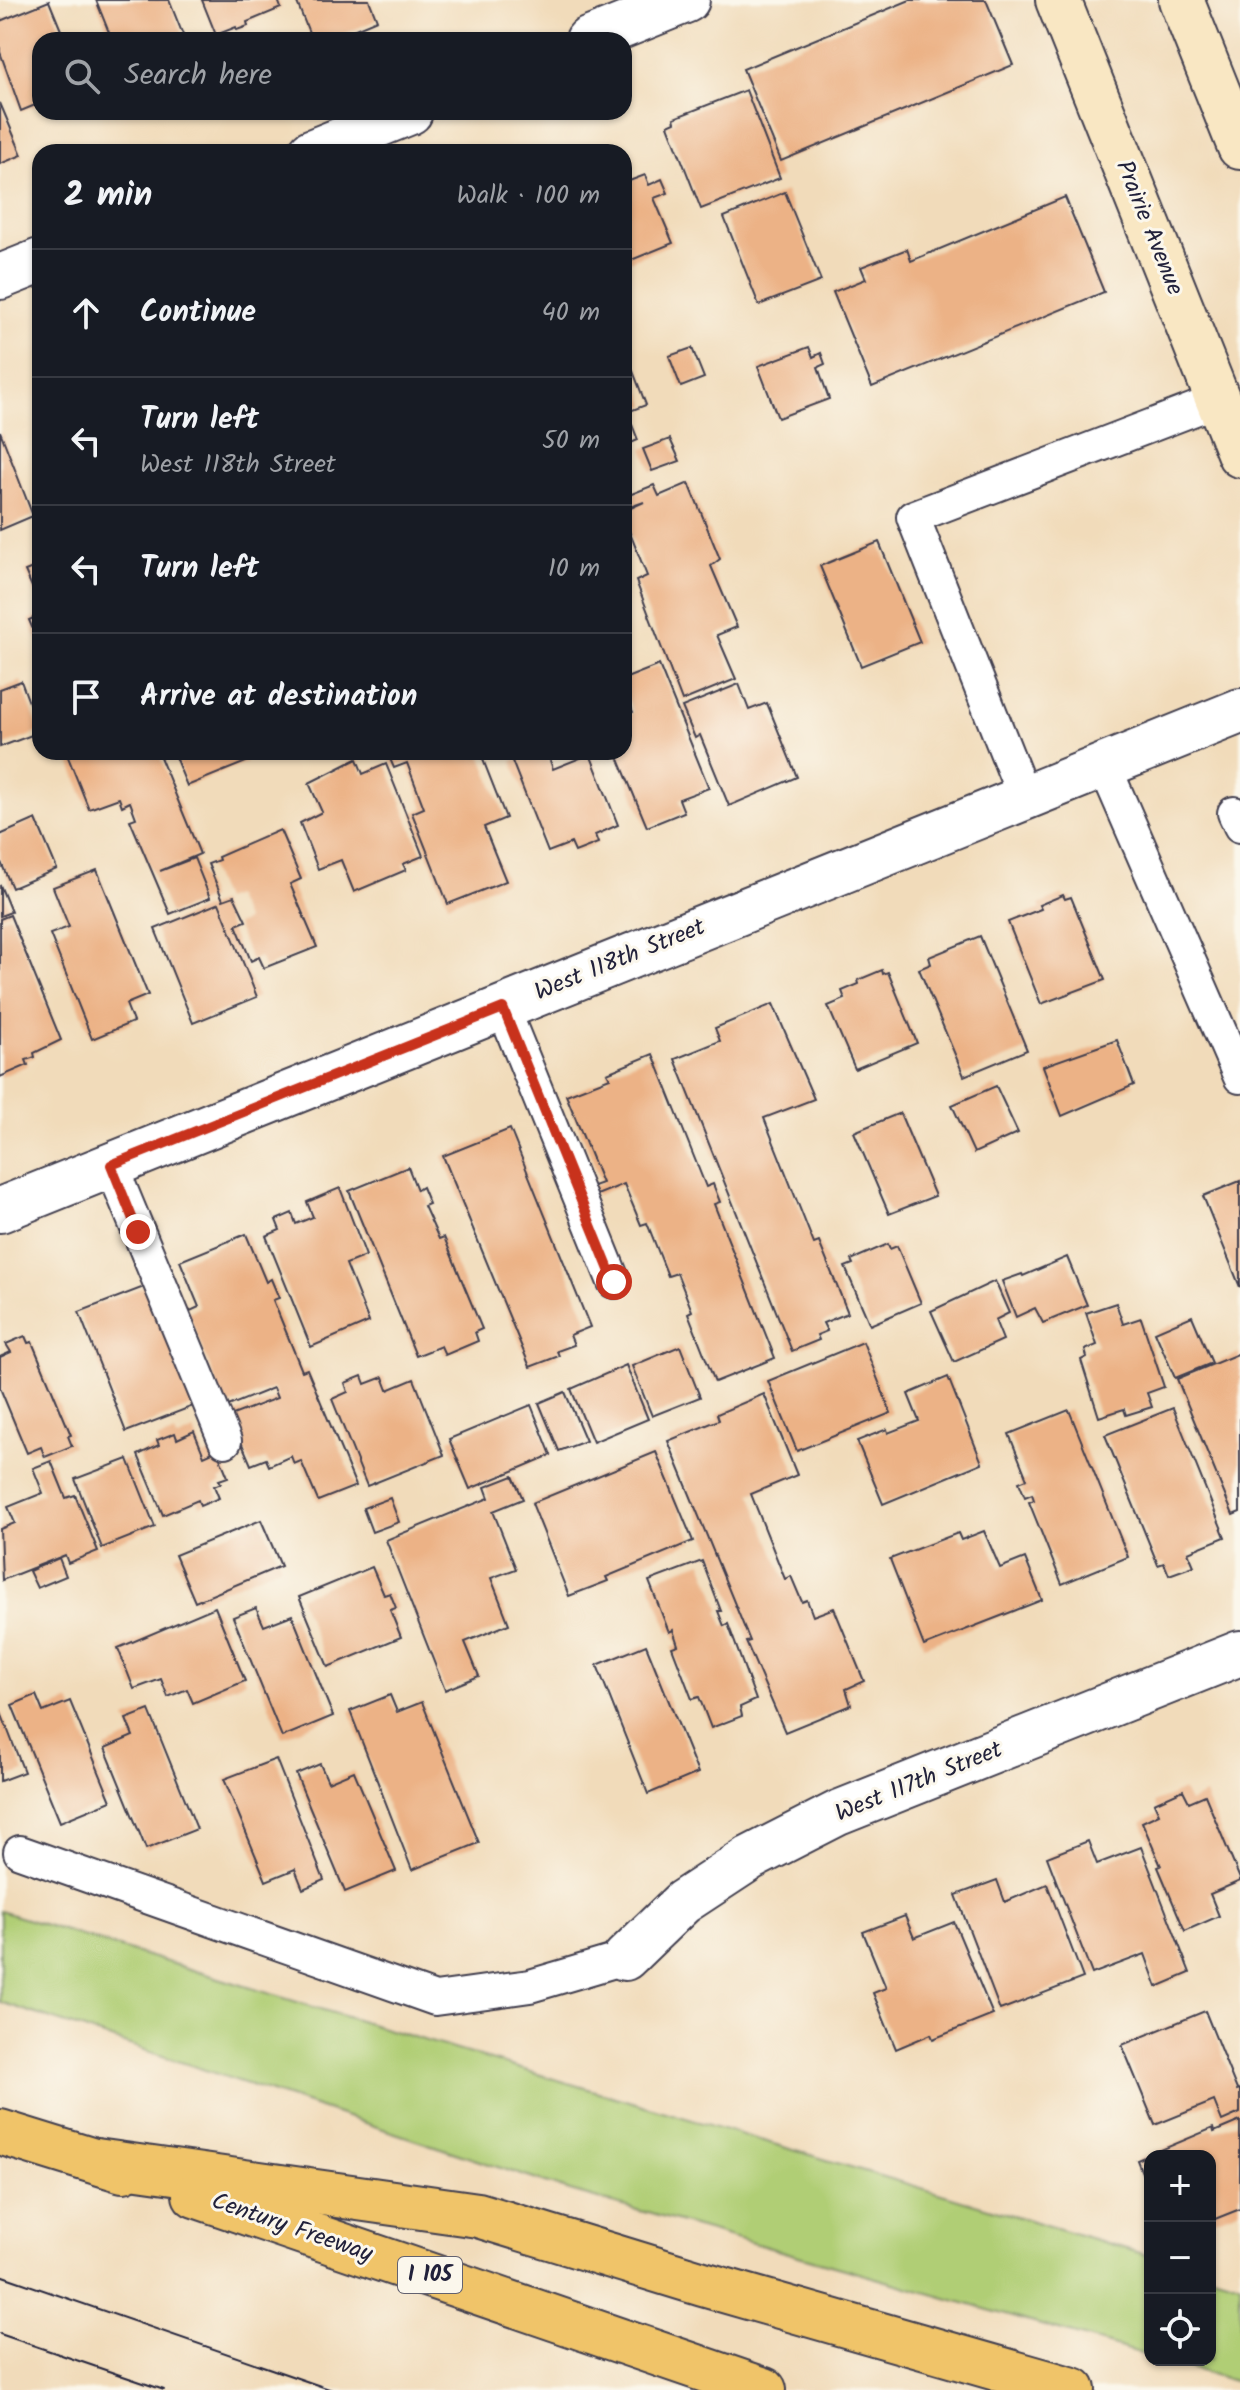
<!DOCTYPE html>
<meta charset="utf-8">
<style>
:root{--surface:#171b24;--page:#20242c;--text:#f1f3f6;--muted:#9ea1a6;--line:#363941}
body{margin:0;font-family:Kalam,sans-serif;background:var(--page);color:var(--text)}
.controls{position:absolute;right:24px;bottom:24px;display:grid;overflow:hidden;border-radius:16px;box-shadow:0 2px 6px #0004}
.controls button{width:72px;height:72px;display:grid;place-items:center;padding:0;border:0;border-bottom:2px solid var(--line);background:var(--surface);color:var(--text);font:40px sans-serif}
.stop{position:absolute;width:24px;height:24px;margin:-18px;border:6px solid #c8321e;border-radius:50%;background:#fff}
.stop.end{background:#c8321e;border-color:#fff;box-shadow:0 2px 8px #0008}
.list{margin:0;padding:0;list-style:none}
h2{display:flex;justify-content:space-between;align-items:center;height:104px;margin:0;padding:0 32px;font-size:34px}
h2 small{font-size:26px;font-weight:400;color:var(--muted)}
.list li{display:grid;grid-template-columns:52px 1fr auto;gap:24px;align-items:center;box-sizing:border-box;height:128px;padding:0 32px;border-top:2px solid var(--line)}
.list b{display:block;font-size:30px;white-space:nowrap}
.list p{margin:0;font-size:26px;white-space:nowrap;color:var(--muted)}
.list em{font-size:26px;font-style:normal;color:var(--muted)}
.icon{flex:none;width:44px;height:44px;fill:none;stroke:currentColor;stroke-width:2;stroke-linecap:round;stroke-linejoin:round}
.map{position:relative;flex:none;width:1240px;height:2390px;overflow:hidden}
.search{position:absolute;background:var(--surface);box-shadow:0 2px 6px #0004;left:32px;top:32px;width:600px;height:88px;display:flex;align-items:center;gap:20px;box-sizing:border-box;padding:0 28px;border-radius:24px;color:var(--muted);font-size:30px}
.panel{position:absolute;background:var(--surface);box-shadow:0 2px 6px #0004;left:32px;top:144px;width:600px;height:616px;border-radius:24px}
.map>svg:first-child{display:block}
</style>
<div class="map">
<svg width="1240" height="2390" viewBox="0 0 1240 2390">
<rect width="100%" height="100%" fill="#fbf7ec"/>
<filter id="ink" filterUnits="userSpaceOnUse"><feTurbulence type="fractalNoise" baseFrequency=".0125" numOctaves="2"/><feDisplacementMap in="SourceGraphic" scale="16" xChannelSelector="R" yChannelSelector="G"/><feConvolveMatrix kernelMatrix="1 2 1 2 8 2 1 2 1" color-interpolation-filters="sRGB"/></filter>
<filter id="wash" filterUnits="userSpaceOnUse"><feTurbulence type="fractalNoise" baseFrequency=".006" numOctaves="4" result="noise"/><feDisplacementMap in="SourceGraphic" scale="32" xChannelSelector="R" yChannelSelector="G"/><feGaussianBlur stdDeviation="1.8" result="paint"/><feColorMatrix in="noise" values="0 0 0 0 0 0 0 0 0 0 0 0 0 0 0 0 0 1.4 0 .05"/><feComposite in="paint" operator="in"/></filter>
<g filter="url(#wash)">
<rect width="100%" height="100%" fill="#f1dbba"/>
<g fill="#b0ce75" stroke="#697858" stroke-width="2">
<polygon points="0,1911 356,2020 1150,2256 1150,2356 570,2191 0,2002"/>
<polygon points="1210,2274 1240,2283 1240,2383 1163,2360 1210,2360"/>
</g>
<g id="blocks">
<g fill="#ecb286">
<polygon points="96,0 169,0 185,40 112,40"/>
<polygon points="202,0 278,0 281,8 247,22 248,26 237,30 236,27 216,35"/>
<polygon points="296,0 369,0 377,20 329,40 312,40"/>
<polygon points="910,0 986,0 1013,65 781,161 743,69"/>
<polygon points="49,1 65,40 40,40 40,103 21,111 0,52 0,21"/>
<polygon points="746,90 780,178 701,209 668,125 675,122 674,118"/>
<polygon points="0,103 22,155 0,164"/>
<polygon points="645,175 649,185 662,179 668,193 654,198 673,243 624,263 624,183"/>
<polygon points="785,192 821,281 759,305 724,217"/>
<polygon points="1065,197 1104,292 872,387 833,292 866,279 861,267 907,249 911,261"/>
<polygon points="809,347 813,357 821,353 825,364 818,367 829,399 778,418 758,366"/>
<polygon points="692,348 704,378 681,387 669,356"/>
<polygon points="628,358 646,405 627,412 638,440 624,446 624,360"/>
<polygon points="0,431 33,516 0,530"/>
<polygon points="670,439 680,461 652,471 643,449"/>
<polygon points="689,483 720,559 711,566 737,627 717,635 736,679 682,701 636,581 647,576 624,518 624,511 644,502 624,509 624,497 654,485 659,496"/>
<polygon points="879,542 920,642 861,666 820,566"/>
<polygon points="40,565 40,605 25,571"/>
<polygon points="40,611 40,646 29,620 38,616 36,612"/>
<polygon points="659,665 709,788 679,799 684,812 647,827 616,752 624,752 624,716 633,712 624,691 624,679"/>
<polygon points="21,681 40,732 0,747 0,689"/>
<polygon points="739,684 749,710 767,703 797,777 729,806 700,735 695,738 682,707"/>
<polygon points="66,752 158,752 200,854 160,871 194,858 210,898 170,914 130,820 136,818 130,802 122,806 119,798 89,809"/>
<polygon points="173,752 242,752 246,762 187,786"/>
<polygon points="387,752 480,752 506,818 484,827 506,881 448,904 412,813 424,808 407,763 394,768"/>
<polygon points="533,752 547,752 553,769 590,754 618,825 595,835 598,843 575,852 571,843 548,852 512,761"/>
<polygon points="357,759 363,774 386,764 423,856 403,864 406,870 354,892 341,860 318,869 300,823 322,812 309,783"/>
<polygon points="36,819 57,869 12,888 0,860 0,835"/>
<polygon points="280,830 301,879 290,884 317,947 264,968 259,957 251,961 236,925 246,921 234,896 223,900 208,864 219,860 218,857"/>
<polygon points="97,870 148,995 126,1004 133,1022 92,1039 50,934 69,927 53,887"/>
<polygon points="0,885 11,912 0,916"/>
<polygon points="1063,895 1065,899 1071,897 1105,980 1041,1004 1008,922 1041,909 1039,905"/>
<polygon points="219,903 257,997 193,1023 155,929"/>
<polygon points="10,915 61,1040 34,1053 35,1057 26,1060 28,1065 0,1077 0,919"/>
<polygon points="980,936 1027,1050 964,1076 919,969 931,964 929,957"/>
<polygon points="882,970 883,974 888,972 917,1043 855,1069 828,1006 845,999 842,991 859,984 858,980"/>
<polygon points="773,1004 814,1099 764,1118 814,1244 819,1242 848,1313 823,1323 827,1331 817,1335 819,1340 792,1351 675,1059 720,1041 715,1028"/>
<polygon points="1117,1040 1134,1085 1062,1116 1043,1066"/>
<polygon points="653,1054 706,1187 713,1184 720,1202 714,1204 775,1358 715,1382 688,1313 692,1311 677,1273 668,1276 647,1223 641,1225 624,1184 597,1195 593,1186 602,1183 566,1095 610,1078 607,1073"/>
<polygon points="996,1086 1018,1133 974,1153 952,1105"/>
<polygon points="900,1113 935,1196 889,1214 854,1132"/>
<polygon points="510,1129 590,1327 570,1335 574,1345 557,1351 559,1356 530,1367 443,1156"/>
<polygon points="408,1167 417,1190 422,1187 429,1204 424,1206 439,1239 444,1237 482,1329 475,1332 478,1341 445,1355 441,1346 416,1356 349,1191"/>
<polygon points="1240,1181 1240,1287 1203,1196"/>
<polygon points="340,1188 366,1256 346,1264 369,1322 311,1347 266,1236 280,1230 276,1220 292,1213 296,1224 313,1217 307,1202"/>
<polygon points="246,1234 266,1282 271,1279 279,1298 273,1300 302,1371 307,1369 356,1486 318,1501 301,1461 294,1464 291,1456 269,1466 266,1459 251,1465 230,1416 277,1398 273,1388 226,1407 188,1312 199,1307 180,1261"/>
<polygon points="888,1244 890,1249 897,1246 921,1303 870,1325 845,1267 853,1264 851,1260"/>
<polygon points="1067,1257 1087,1305 1043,1323 1035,1308 1016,1317 1002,1281 1022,1274 1023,1276"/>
<polygon points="995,1281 1009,1313 995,1320 1003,1340 954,1362 931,1311"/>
<polygon points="149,1285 196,1405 126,1432 79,1312"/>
<polygon points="1116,1303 1123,1324 1141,1318 1164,1387 1147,1393 1152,1407 1126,1415 1124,1409 1099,1417 1081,1360 1087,1357 1085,1350 1097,1345 1086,1313"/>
<polygon points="1192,1316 1212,1363 1175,1378 1155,1332"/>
<polygon points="25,1336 28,1343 32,1342 71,1435 68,1436 72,1446 45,1457 41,1447 27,1453 0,1388 0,1357 11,1352 6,1344"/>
<polygon points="863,1342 891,1413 797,1451 768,1381"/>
<polygon points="680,1346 700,1397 652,1416 632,1366"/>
<polygon points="1240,1353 1240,1512 1233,1515 1177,1379"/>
<polygon points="626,1365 648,1419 593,1442 571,1389"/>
<polygon points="362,1376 365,1384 383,1377 388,1390 414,1379 444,1455 367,1486 332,1399 348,1392 345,1383"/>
<polygon points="948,1377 982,1463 883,1504 857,1441 887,1429 888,1433 919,1421 908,1394"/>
<polygon points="565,1392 586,1441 559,1451 539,1403"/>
<polygon points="764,1394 797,1475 751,1494 785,1579 791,1576 802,1602 807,1600 813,1616 834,1608 864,1681 846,1689 851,1705 785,1732 746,1642 750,1641 668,1441 719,1420 717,1414"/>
<polygon points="531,1405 551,1455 470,1489 449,1439"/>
<polygon points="1173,1408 1225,1537 1188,1552 1194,1566 1169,1575 1164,1563 1158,1565 1105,1435"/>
<polygon points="1069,1410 1128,1557 1062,1584 1029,1502 1034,1500 1032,1494 1025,1497 1019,1482 1027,1479 1009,1434"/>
<polygon points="194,1431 204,1456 217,1450 228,1477 219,1480 221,1483 214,1486 219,1498 200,1506 198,1500 163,1515 138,1455 159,1445 157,1440 175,1433 177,1439"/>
<polygon points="656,1452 693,1541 606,1577 608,1581 569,1596 532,1503"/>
<polygon points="128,1459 155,1527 102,1548 75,1479"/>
<polygon points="51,1461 66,1498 75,1495 98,1551 68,1563 65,1555 2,1580 0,1529 15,1523 8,1507 43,1493 33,1468"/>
<polygon points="513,1476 523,1499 493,1511 516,1569 491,1578 509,1624 465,1642 479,1676 445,1690 386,1540 489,1498 485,1487"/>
<polygon points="390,1498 399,1522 372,1532 363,1508"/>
<polygon points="261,1520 281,1566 195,1602 175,1555"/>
<polygon points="984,1531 1000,1568 1025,1558 1042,1600 924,1646 890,1559 958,1533 961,1540"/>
<polygon points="59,1558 66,1576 37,1588 29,1571"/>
<polygon points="702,1561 721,1611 718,1611 724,1626 728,1624 756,1700 740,1707 742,1716 711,1728 699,1697 692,1699 672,1647 678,1645 673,1630 669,1632 649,1581"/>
<polygon points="372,1567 384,1595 390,1593 396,1608 390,1610 401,1637 328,1667 299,1597"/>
<polygon points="215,1607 245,1681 193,1703 187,1689 168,1697 161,1679 134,1689 118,1648"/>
<polygon points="256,1608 264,1626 292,1615 333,1716 282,1737 233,1617"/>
<polygon points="646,1645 698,1773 648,1794 597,1665"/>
<polygon points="36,1695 43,1712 70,1701 111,1801 60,1822 12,1705"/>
<polygon points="390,1695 397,1712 422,1702 479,1843 412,1870 350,1711"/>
<polygon points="0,1710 24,1772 0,1781"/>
<polygon points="149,1710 197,1829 146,1849 105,1748 133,1736 126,1719"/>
<polygon points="276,1759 324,1880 303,1889 295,1869 266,1881 224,1779"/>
<polygon points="320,1764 328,1782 354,1771 396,1871 345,1892 296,1774"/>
<polygon points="1183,1790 1189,1802 1205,1795 1240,1879 1240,1881 1210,1894 1219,1916 1185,1931 1158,1867 1161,1866 1142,1822 1159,1814 1154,1803"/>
<polygon points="1088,1841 1097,1864 1141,1847 1190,1973 1157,1987 1145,1954 1092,1974 1047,1857"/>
<polygon points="997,1880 1005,1902 1047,1884 1083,1978 1000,2010 956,1895"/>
<polygon points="905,1916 914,1938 954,1922 993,2015 933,2039 931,2034 896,2049 873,1993 886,1988 863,1932"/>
<polygon points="1205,2011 1237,2090 1240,2089 1240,2113 1222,2121 1214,2101 1155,2125 1122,2045"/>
<polygon points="1240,2121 1240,2209 1210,2221 1210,2156 1150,2156 1150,2193 1137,2160 1213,2128 1214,2132"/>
</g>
</g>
</g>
<g filter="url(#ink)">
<use href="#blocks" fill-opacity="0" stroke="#413e4e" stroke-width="2"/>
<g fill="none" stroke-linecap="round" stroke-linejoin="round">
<g stroke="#413e4e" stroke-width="36">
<g id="service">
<polyline points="1104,765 1240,1077"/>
<polyline points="1024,797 913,517 1218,400"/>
<polyline points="1234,813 1240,826"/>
<polyline points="503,1008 614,1282"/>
<polyline points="111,1165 225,1441"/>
<polyline points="20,1852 435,1999 530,1986 625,1958"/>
</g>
</g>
<g stroke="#413e4e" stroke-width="48">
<g id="minor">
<polyline points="588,40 687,0"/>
<polyline points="311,152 410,112"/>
<polyline points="0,277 40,261"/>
<polyline points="0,1210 1240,711"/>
<polyline points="625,1958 683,1902 750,1858 838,1813 1240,1653"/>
</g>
</g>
<g stroke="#413e4e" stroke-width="48">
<g id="secondary">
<polyline points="1058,0 1240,455"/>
<polyline points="1181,0 1240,147"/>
</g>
</g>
<g stroke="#413e4e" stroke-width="48">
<g id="motorway">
<polyline points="0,2132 123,2170"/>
<polyline points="96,2161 478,2215 703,2284 1073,2390"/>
<polyline points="195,2195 764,2390"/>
</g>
</g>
<use href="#service" stroke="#fff" stroke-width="32"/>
<use href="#minor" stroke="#fff" stroke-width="44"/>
<use href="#secondary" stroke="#f9e7c3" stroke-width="44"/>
<use href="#motorway" stroke="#f0c469" stroke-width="44"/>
<g stroke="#22223b" stroke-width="2">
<polyline points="0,2275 332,2390"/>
<polyline points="0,2334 164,2390"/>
</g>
</g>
</g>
<g fill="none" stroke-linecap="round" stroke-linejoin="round" filter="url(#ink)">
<polyline stroke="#c8321e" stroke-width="10" points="138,1232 111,1165 503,1008 614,1282"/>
</g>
<g text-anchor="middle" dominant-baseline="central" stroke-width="6" stroke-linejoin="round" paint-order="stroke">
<rect fill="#fbf7ec" stroke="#636270" stroke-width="2" x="398" y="2257" width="64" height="36" rx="6"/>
<g font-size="22" font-weight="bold" fill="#22223b">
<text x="430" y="2275">I 105</text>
</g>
<g font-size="24" fill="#22223b" stroke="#fbf7ec">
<text transform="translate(1149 228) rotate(68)">Prairie Avenue</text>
<text transform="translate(620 960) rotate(-22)">West 118th Street</text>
<text transform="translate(919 1782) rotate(-22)">West 117th Street</text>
<text transform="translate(292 2228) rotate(19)">Century Freeway</text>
</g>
</g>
</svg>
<div class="controls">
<button>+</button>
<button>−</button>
<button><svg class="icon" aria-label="locate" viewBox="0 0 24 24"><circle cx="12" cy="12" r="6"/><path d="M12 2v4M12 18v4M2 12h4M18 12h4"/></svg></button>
</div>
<div class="stop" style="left:614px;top:1282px"></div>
<div class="stop end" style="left:138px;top:1232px"></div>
<div class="search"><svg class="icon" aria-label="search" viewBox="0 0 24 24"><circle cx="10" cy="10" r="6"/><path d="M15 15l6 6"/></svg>Search here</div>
<section class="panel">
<h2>2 min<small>Walk · 100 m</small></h2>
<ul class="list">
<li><svg class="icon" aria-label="ahead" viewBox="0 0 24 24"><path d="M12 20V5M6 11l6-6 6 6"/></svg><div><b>Continue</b></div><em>40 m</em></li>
<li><svg class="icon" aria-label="left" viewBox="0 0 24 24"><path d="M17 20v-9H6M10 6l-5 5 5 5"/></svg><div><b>Turn left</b><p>West 118th Street</p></div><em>50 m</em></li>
<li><svg class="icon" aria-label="left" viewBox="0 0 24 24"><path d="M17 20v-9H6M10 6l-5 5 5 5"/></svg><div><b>Turn left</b></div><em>10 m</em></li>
<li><svg class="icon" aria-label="arrive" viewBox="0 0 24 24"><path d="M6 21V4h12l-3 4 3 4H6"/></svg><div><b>Arrive at destination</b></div></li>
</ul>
</section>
</div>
